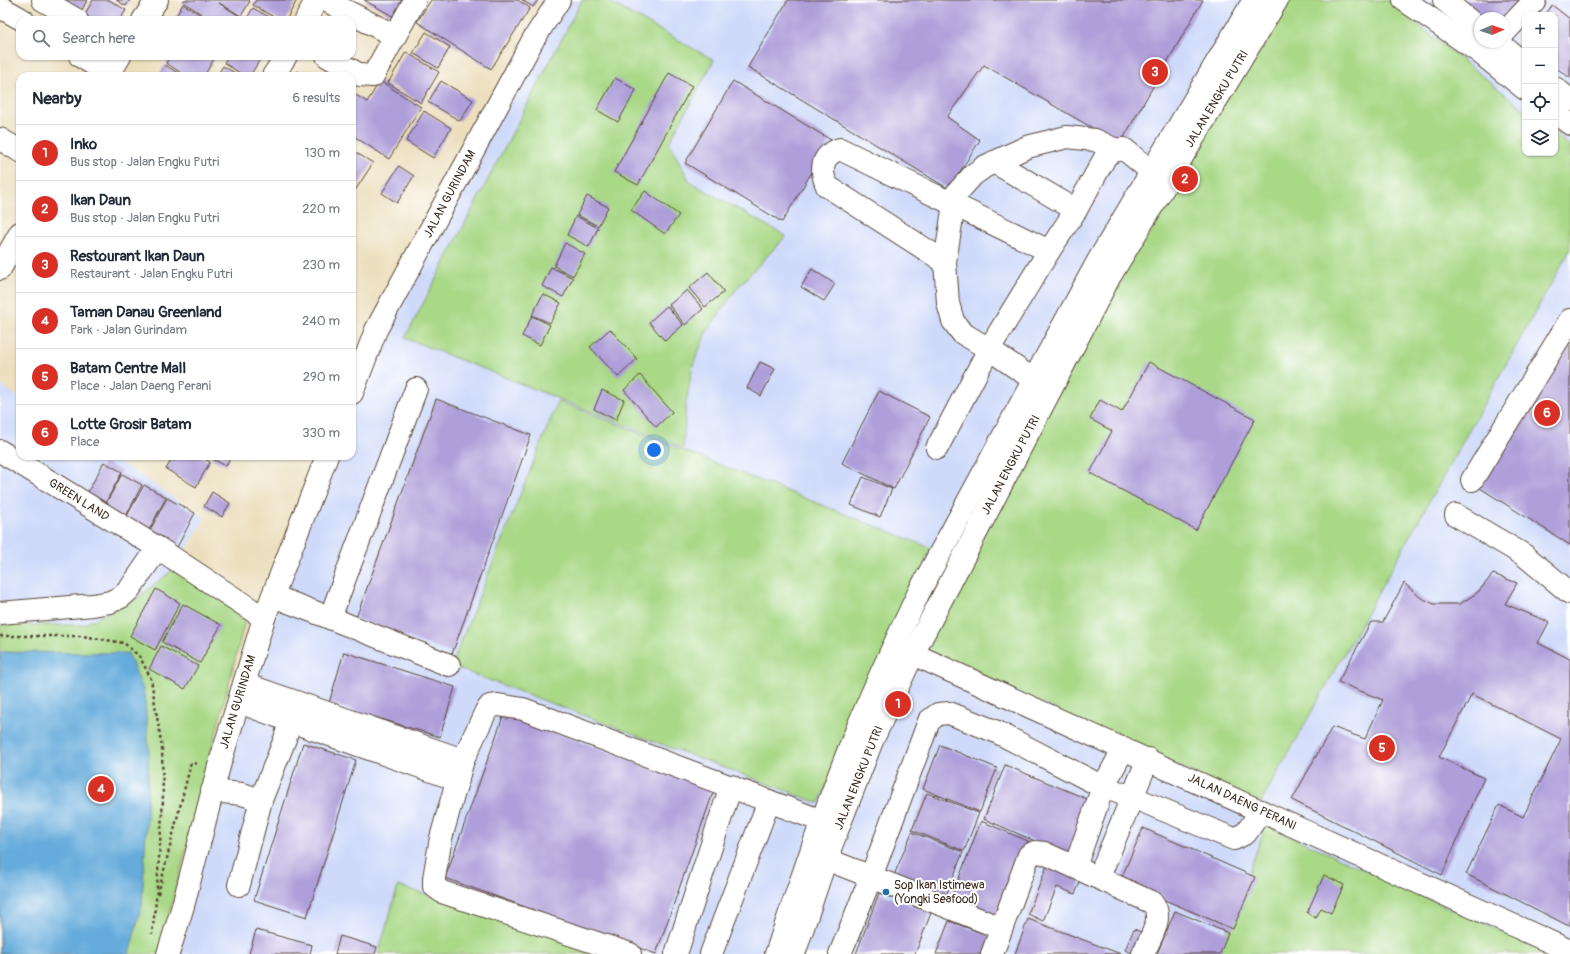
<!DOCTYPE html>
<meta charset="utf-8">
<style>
:root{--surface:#fff;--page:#f6f6f7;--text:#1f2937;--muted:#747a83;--line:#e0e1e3;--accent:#d93025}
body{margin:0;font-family:Pangolin,sans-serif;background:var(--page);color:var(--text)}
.controls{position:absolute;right:12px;top:12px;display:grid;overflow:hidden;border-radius:8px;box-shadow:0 1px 3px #0004}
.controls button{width:36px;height:36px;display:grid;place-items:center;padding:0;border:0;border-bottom:1px solid var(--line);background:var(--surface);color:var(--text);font:20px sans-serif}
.compass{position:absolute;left:1474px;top:12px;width:36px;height:36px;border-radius:50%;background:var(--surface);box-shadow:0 1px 3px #0004;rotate:88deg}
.you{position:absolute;left:654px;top:450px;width:14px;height:14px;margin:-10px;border:3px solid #fff;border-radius:50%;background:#1a73e8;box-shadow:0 0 0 6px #1a73e833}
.badge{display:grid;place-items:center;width:26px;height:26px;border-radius:50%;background:var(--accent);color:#fff;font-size:13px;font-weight:700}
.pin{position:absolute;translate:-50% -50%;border:2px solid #fff;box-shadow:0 1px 4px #0006}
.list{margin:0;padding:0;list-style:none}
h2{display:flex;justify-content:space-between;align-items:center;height:52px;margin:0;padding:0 16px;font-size:17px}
h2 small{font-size:13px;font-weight:400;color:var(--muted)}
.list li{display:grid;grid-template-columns:26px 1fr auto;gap:12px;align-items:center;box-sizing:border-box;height:56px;padding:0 16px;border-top:1px solid var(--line)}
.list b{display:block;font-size:15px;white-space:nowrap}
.list p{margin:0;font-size:13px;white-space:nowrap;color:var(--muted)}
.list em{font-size:13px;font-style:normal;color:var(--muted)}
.icon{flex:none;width:22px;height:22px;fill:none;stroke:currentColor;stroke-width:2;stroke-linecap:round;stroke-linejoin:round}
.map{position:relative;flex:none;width:1570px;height:954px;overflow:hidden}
.search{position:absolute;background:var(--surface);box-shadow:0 1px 3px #0004;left:16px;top:16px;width:340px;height:44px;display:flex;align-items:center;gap:10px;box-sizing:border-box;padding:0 14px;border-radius:12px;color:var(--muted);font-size:15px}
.panel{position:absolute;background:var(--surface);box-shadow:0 1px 3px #0004;left:16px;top:72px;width:340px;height:388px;border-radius:12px}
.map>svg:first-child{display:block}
</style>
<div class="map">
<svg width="1570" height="954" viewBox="0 0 1570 954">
<rect width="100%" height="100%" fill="#fff"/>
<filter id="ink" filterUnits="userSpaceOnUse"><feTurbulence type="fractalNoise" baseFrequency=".025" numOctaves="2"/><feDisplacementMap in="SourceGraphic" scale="8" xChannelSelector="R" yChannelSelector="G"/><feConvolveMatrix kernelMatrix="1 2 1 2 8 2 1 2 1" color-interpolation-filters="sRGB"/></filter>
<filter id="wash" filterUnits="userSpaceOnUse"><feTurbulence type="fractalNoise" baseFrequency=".012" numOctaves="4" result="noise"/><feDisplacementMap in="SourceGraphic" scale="16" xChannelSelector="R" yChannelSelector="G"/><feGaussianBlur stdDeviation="0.9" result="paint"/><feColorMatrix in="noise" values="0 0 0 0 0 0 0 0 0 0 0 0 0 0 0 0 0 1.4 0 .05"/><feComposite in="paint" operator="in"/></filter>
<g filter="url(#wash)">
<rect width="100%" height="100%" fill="#ecdfbe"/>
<g fill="#cfdafa" fill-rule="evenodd">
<path d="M559 0H1570V954H168L327 456H352V393ZM1525 15H1555V153H1525ZM1480 18H1504V42H1480Z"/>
<polygon points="0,385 20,398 20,456 110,456 205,518 175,568 135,600 82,625 0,625"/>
</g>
<g fill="#a9d886" stroke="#728152">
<polygon points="582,0 606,0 714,60 669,143 690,182 786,236 738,287 707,331 693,365 686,403 683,448 405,338"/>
<polygon points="1286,0 1387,0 1525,110 1525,153 1555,153 1555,134 1570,146 1570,250 1260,804 924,649 1117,276"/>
<polygon points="558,401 931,548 819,803 451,666"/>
<polygon points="175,568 247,613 159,954 0,954 0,625 82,625 135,600"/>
<polygon points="1266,825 1551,954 1219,954"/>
<polygon points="398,886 632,954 378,954"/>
</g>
<polygon fill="#65abdb" stroke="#506a7c" points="0,652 128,653 144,692 149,748 147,816 142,905 129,954 0,954"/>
<g id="blocks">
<g fill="#ae9ed9">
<polygon points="58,0 87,0 81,12"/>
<polygon points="93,0 109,0 126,10 120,20 88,20 83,17"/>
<polygon points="116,0 130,0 126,6"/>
<polygon points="184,0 249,0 250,1 241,16 219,3 241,17 239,20 211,20 183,2"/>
<polygon points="256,0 297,0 286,20 279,20 253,5"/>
<polygon points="364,0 407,0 396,18"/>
<polygon points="431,0 518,0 530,8 491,69 417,22"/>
<polygon points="522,0 538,0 533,7"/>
<polygon points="788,0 1203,0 1120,144 984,65 947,117 980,140 949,189 748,67"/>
<polygon points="1455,0 1521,0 1504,18 1480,18"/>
<polygon points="183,4 209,20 177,20 175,18"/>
<polygon points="1552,5 1570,19 1570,78 1555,67 1555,15 1545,15"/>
<polygon points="253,8 274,20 246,20"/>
<polygon points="426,32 450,47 438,68 413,53"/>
<polygon points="406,52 439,72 421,103 388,83"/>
<polygon points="170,56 209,56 214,59 204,76 186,76 166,63"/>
<polygon points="228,56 262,56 250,76 245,76 224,63"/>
<polygon points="165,65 183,76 158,76"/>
<polygon points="223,66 240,76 217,76"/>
<polygon points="297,71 306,76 294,76"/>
<polygon points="669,73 692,86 638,185 614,172"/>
<polygon points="615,78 636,90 618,122 597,110"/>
<polygon points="380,81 421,107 389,159 352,135 352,101 356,95 367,102"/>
<polygon points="441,81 473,100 460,121 428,102"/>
<polygon points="733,81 831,140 782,222 685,163"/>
<polygon points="424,111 451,128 433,158 406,141"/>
<polygon points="355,152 373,163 356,189 352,187 352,157"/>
<polygon points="399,166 414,176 397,203 382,193"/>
<polygon points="645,191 679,215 665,234 631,210"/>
<polygon points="587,196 608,207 598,226 577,215"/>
<polygon points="576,216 598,228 589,247 567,235"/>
<polygon points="565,243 585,254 573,276 554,266"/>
<polygon points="551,267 573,278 563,297 542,286"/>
<polygon points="812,269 835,284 824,301 801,287"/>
<polygon points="708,272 724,292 705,307 689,288"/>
<polygon points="687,290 703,309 685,325 669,305"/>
<polygon points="543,294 561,303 550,323 532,315"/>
<polygon points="667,306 683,325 665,341 649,322"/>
<polygon points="532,316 550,325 540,345 522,336"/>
<polygon points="610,329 637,359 618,377 590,347"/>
<polygon points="1570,338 1570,545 1480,488"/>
<polygon points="760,362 775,369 761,396 747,388"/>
<polygon points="1149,362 1255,419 1196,530 1090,473 1112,431 1090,419 1100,400 1122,412"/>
<polygon points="640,375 672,412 656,427 624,390"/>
<polygon points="602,390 624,400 616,420 594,409"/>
<polygon points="879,391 930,417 894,489 842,463"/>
<polygon points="436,399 531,435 452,654 356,618"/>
<polygon points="174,456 200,456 210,462 196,487 166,469"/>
<polygon points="212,456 231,456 226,466 211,458"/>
<polygon points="104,462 122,472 101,511 83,501"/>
<polygon points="122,474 142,485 123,522 102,511"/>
<polygon points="863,477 892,489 880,517 851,505"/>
<polygon points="144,485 166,497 146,536 123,523"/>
<polygon points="212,492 230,503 222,517 204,506"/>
<polygon points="167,498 195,513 175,551 147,536"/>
<polygon points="1493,574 1517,583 1505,604 1549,622 1538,643 1570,659 1570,925 1567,925 1466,874 1499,805 1523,817 1561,739 1472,694 1439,757 1484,778 1442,875 1292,800 1332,727 1365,739 1383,700 1338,682 1371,622 1383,622 1404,583 1421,598 1434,604 1460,604 1478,592"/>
<polygon points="156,589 180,603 155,650 130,636"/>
<polygon points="183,604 221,625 200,663 162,642"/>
<polygon points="161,646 198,666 185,689 149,669"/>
<polygon points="344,652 455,687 440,737 329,703"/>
<polygon points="504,714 714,790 656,954 445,878"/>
<polygon points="303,743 356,760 307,917 254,900"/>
<polygon points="940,745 997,768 980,812 923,789"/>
<polygon points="1005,765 1092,801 1070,856 984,819"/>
<polygon points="927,793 979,813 964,851 912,830"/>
<polygon points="981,821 1028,841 998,919 950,901"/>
<polygon points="1143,828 1255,877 1233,929 1120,881"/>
<polygon points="912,832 963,852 944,901 892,880"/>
<polygon points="1047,866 1081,880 1075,894 1057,887 1043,921 1028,914"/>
<polygon points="1324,875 1344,885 1331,913 1321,908 1316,918 1307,913"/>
<polygon points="879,893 931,913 915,954 856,954"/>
<polygon points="1175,911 1228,933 1220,954 1157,954"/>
<polygon points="1028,919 1121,954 1015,954"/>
<polygon points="949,921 995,938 989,954 936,954"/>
<polygon points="1134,929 1148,935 1134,954 1125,950"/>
<polygon points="256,930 312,945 310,954 249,954"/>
<polygon points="340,936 377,947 375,954 335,954"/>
</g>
</g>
</g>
<g filter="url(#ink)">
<use href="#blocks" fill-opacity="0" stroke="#564536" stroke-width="1"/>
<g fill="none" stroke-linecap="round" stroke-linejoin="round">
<g stroke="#564536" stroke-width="24">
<g id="minor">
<polyline points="43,0 77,20"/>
<polyline points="325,0 395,36"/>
<polyline points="1404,0 1479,52 1525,89"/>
<polyline points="1444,0 1480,29"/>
<polyline points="0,7 23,20"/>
<polyline points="143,20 157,0"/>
<polyline points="306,20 316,0"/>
<polyline points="1504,33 1535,0"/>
<polyline points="1497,42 1525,64"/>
<polyline points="80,56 109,74"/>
<polyline points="327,56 360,75 373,76 415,0"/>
<polyline points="108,76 120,56"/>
<polyline points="273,76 286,56"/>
<polyline points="1555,88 1570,100"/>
<polyline points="1555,113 1570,124"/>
<polyline points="0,139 20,151"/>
<polyline points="994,162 1076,210 1049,251"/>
<polyline points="1076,210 1107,154 1120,149 1124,149 1152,172"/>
<polyline points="0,269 20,233"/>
<polyline points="1034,380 989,349 962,333 953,321 948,303 945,262 954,204 956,194 973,175 984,167 1027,147 1067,137 1095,140 1116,150"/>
<polyline points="352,393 376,330 533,40 559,0"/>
<path d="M937 448 989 349 1049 251 840 149C821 155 820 170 827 186L945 262"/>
<polyline points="0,451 158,548 264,618"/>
<polyline points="1472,480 1570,320"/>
<polyline points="1456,515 1524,555 1570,593"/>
<polyline points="273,596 330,618 416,389"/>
<polyline points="0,613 93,605 110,602 121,597 129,590 158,548"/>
<polyline points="330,618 449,665"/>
<polyline points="913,654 1570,951"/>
<polyline points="244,684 463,760"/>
<polyline points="239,702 290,721 458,780"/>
<polyline points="212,791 242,794 261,800"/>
<polyline points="826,859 1001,928"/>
<polyline points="1075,867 1103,787 1124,748"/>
<polyline points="1099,877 1148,759"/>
<polyline points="239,885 261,800 285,739 290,721"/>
<polyline points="168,954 183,906 219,766 264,618 327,456"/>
<polyline points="630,954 442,892 434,886 434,878 441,838 463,760 486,711 490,706 498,705 523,709 822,821"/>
<polyline points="676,954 731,786"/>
<polyline points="711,954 769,801"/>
<polyline points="840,954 871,877 929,721 938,714 949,713 997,732 1103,787 1132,797 1234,839 1246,833 1261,811"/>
<path d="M992 954 1029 855 1035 852 1044 853 1153 903C1164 919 1150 938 1143 954"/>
</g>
</g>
<g stroke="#564536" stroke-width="24">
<g id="major">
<path d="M776 954C801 880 826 806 855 734 874 686 897 639 919 592L1098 261 1254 0"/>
<polyline points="794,954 826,859 872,741 913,654 1110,276 1277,0"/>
</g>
</g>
<g stroke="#564536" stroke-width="2.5" stroke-dasharray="3 3" stroke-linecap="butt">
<polyline points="0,636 83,636 124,643 140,657 151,679 162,748 163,800 156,901 152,934"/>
<polyline points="158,894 191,763 199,764"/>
</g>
<use href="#minor" stroke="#fff" stroke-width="22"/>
<use href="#major" stroke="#fff" stroke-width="22"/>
</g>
</g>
<circle fill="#1f6fb2" stroke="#fff" stroke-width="1.5" cx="886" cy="892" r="4"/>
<g text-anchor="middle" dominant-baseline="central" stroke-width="4" stroke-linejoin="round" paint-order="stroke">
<g font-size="12" fill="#3b2a1e" stroke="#fff">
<text transform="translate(1217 99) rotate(-59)">JALAN ENGKU PUTRI</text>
<text transform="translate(450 194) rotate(-62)">JALAN GURINDAM</text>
<text transform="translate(1011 465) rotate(-62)">JALAN ENGKU PUTRI</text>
<text transform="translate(79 500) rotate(32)">GREEN LAND</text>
<text transform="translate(238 702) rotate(-73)">JALAN GURINDAM</text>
<text transform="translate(859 778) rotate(-68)">JALAN ENGKU PUTRI</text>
<text transform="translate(1242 802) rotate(25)">JALAN DAENG PERANI</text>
</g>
<g font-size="12" fill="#3b2a1e" stroke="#fff" text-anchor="start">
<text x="894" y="885">Sop Ikan Istimewa<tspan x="894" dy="14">(Yongki Seafood)</tspan></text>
</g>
</g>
</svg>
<div class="controls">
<button>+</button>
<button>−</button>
<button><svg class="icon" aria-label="locate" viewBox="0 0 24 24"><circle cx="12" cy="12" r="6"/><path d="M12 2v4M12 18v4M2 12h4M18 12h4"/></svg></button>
<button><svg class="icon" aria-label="layers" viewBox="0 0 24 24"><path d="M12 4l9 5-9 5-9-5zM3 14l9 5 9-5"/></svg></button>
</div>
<svg class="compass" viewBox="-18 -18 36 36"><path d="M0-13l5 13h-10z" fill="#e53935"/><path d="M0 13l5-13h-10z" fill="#747a83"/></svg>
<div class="you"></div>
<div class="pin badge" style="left:898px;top:704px">1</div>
<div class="pin badge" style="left:1185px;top:179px">2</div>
<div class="pin badge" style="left:1155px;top:72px">3</div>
<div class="pin badge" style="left:101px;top:789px">4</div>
<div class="pin badge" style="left:1382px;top:748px">5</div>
<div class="pin badge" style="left:1547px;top:413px">6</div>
<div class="search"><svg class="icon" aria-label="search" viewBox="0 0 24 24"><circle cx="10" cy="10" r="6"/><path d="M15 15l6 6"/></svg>Search here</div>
<section class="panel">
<h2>Nearby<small>6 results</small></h2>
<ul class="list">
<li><span class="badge">1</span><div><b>Inko</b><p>Bus stop · Jalan Engku Putri</p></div><em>130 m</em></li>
<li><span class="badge">2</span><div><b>Ikan Daun</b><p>Bus stop · Jalan Engku Putri</p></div><em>220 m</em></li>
<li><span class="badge">3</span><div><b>Restourant Ikan Daun</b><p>Restaurant · Jalan Engku Putri</p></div><em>230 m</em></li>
<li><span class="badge">4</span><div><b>Taman Danau Greenland</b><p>Park · Jalan Gurindam</p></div><em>240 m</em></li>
<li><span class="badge">5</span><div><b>Batam Centre Mall</b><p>Place · Jalan Daeng Perani</p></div><em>290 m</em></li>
<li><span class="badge">6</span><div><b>Lotte Grosir Batam</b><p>Place</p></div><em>330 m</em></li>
</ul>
</section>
</div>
